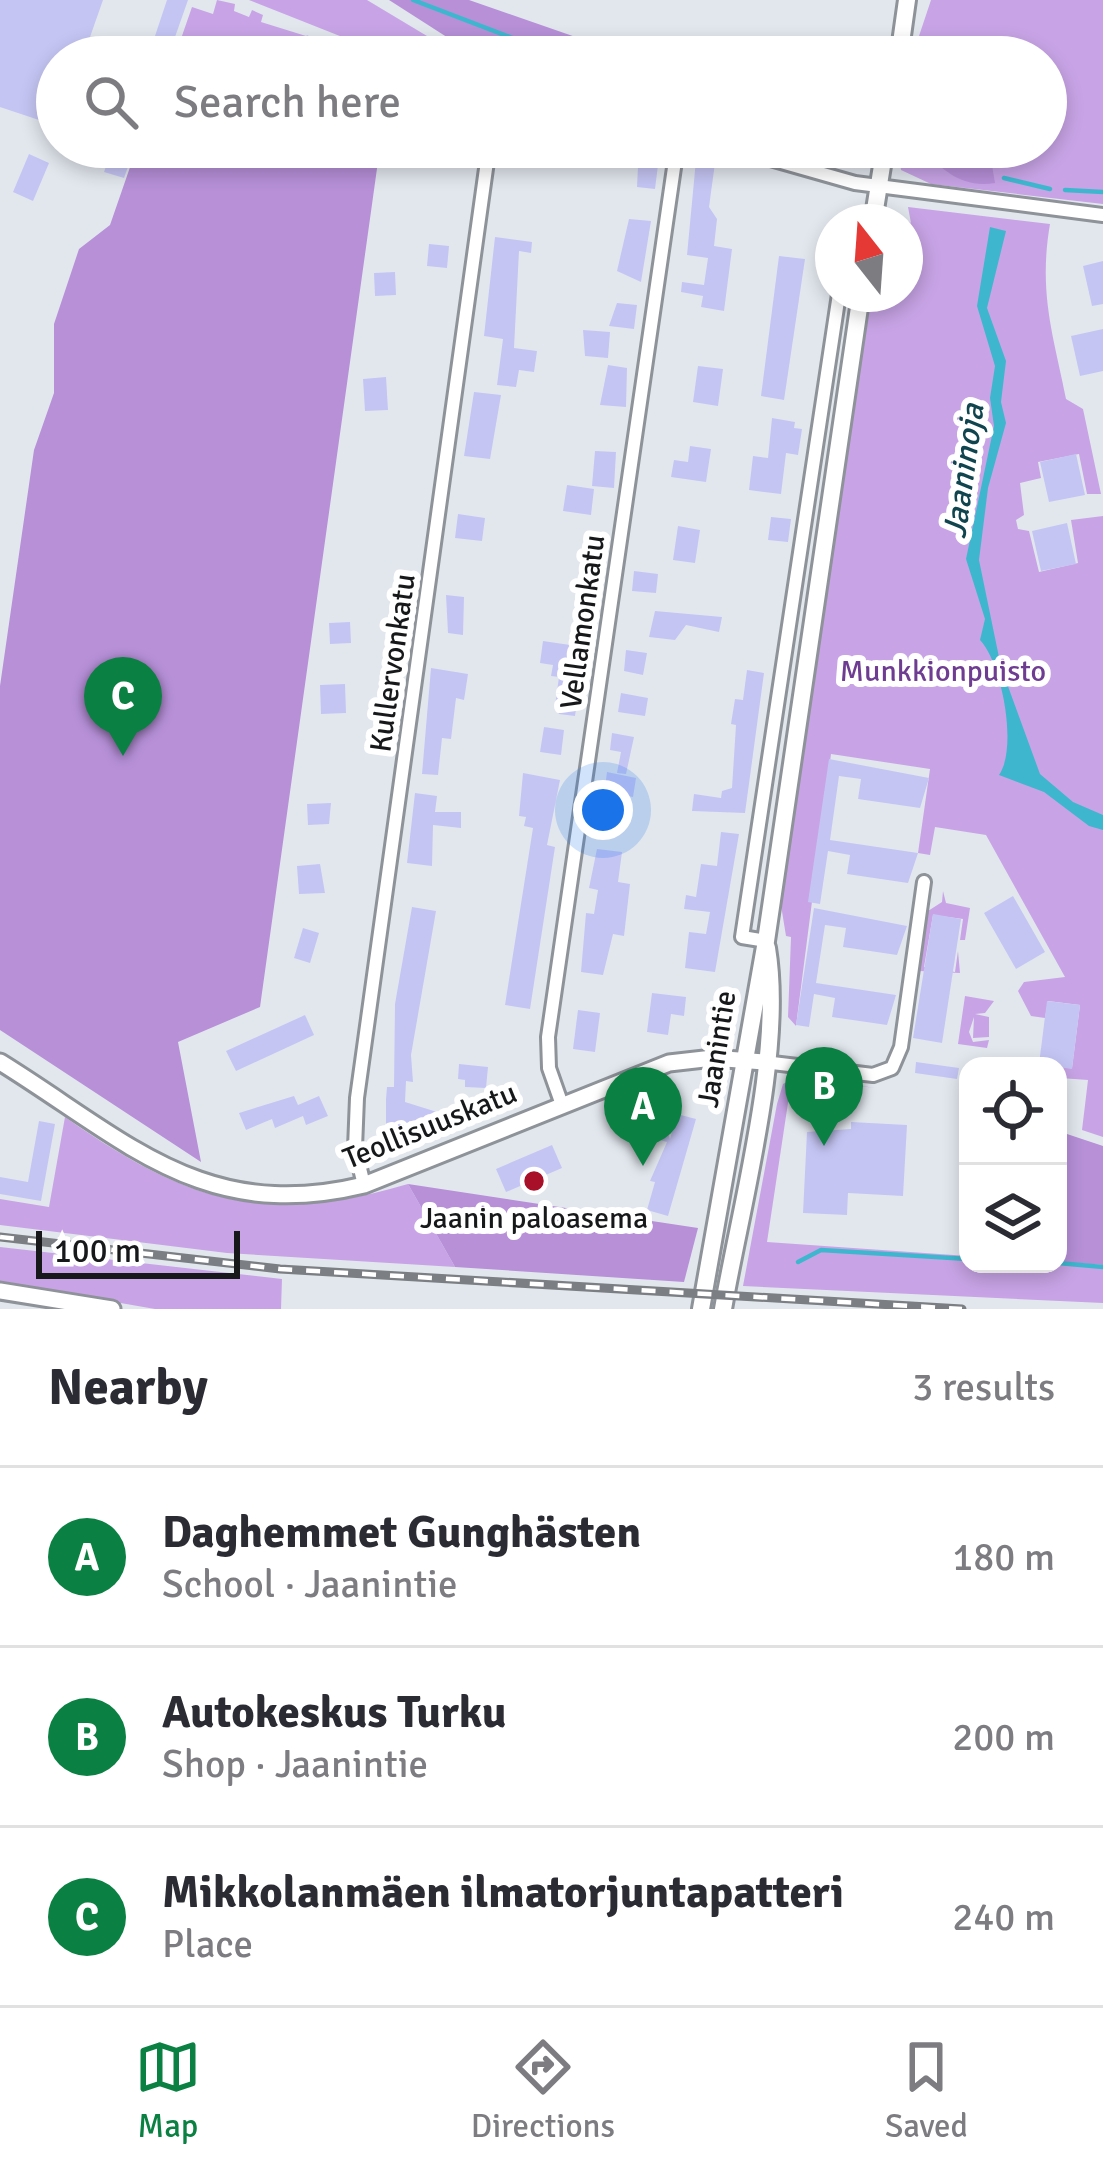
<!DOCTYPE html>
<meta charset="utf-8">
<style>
:root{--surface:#fff;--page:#f7f7f7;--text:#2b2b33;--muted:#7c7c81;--line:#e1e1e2;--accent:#0b8043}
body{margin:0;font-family:Signika,sans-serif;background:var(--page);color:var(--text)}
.controls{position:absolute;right:36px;bottom:36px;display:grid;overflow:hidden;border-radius:24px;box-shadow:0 6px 18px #0003}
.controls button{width:108px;height:108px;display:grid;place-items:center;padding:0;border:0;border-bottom:3px solid var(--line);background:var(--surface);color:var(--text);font:60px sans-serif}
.compass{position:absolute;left:815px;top:204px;width:108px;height:108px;border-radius:50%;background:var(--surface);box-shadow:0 6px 18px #0003;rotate:343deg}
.scale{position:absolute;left:36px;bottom:30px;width:204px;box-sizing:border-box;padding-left:12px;border:6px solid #16181a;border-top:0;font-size:33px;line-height:42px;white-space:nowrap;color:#16181a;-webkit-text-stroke:9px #fff;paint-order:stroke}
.you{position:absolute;left:603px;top:810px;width:42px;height:42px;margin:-30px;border:9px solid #fff;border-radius:50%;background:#1a73e8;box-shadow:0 0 0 18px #1a73e833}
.badge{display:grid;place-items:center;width:78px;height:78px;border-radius:50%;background:var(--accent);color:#fff;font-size:39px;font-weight:700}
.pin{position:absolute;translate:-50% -99px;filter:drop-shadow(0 3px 6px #0008)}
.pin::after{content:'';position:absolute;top:63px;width:42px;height:36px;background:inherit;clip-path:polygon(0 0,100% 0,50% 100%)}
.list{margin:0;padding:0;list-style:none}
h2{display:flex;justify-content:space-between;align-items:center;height:156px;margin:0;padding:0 48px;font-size:51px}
h2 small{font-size:39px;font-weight:400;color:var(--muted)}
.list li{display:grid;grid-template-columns:78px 1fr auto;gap:36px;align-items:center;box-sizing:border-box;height:180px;padding:0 48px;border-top:3px solid var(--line)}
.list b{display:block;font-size:45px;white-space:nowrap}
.list p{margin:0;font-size:39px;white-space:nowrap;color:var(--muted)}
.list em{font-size:39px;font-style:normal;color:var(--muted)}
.icon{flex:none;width:66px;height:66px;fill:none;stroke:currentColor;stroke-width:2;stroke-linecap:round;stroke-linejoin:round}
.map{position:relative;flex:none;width:1103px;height:1309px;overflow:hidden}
.search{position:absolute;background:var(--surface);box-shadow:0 6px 18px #0003;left:36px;right:36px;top:36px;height:132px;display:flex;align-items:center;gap:30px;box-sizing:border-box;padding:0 42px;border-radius:66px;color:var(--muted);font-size:45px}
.sheet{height:696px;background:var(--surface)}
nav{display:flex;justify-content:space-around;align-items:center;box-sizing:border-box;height:168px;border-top:3px solid var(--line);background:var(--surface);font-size:33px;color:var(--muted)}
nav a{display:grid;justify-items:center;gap:6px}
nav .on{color:var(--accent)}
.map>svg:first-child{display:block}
</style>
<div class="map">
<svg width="1103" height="1309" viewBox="0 0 1103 1309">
<rect width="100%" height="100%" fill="#e2e7ee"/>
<g fill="#c8a4e6">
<polygon points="217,0 235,4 234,11 249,17 252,10 263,15 261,22 306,36 276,44 288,57 175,56 192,7 213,14"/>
<polygon points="249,0 367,0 462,57 355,42"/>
<polygon points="931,0 1103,0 1103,204 931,184 901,170 898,147 1046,147 1046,57 912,57"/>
<path d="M908 207 1050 224C1038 294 1054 337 1066 399L1083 409 1101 494H1087L1079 454 1038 462 1041 478 1020 483 1024 515 1016 520 1018 529 1029 531 1039 572 1078 563 1071 520 1103 516V1137L1082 1130 1088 1080 1060 1078 1061 1067 1072 1068 1080 1005 1048 1001 1045 1018 1031 1016 1018 991 1024 982 1065 977 986 835 935 827 930 855 918 853 930 769 831 754 796 1026 788 1017 791 937 786 936 779 893 864 331 874 294H905V222H899L902 217 911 223Z"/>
<polygon points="943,891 946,903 970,908 965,940 960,940 963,919 933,915 924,967 955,972 958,951 960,973 919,971 928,911 942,902"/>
<polygon points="965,996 994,1001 985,1013 975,1014 989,1017 989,1037 973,1038 974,1017 969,1032 973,1042 989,1040 987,1048 958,1044"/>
<polygon points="798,1076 875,1088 801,1078 791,1083 767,1242 968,1256 968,1264 1103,1265 1103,1303 743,1286 777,1104 783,1084"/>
<path d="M65 1117C186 1202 264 1227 408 1184L455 1267 227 1253 0 1225V1199L49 1207Z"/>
<polygon points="0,1247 282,1279 281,1309 155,1309 0,1282"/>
</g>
<g fill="#b790d8">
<polygon points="389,0 469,0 633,57 478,57"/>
<polygon points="137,147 298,147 313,166 380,147 260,1007 178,1042 201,1162 0,1030 0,686 34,450 54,393 54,324 79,249 110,225"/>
<path d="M921 147H989L995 183C961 188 943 171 921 147Z"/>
<polygon points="1058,1131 1103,1146 1103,1265 1058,1262"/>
<polygon points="408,1184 698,1228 684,1282 455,1267"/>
</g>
<path fill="#3eb7ce" d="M990 227 1006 231 987 308 1006 361 1001 402 1006 423 988 488 979 560 1001 667 1040 774 1073 802 1103 815V830L1089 826 1044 792 999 775C1018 748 1002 663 980 640L985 619 966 559 994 426 990 398 995 366 977 306Z"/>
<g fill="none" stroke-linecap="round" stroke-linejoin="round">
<g stroke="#3eb7ce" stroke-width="4.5">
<polyline points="413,0 562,57"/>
<polyline points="822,147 848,152"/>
<polyline points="1004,178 1050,189"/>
<polyline points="1065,190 1103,192"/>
<polyline points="798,1262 821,1250 968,1259"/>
<polyline points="1058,1263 1103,1267"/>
</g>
</g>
<g fill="#c5c5f4">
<polygon points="0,0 103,0 83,57 57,57 57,126 0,107"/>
<polygon points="167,0 188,0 168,57 158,57 149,54"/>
<polygon points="308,35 317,57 288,57 283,44"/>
<polygon points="113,147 135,147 124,178 104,172"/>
<polygon points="639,147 660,149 655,189 637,187"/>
<polygon points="29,154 49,163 33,201 13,192"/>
<polygon points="696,160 715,163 709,207 717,219 714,246 732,249 724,311 701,307 703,296 681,292 682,282 704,285 708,258 687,255"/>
<polygon points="629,219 651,221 641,282 617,271"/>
<polygon points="495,237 532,242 531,253 519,251 514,348 537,351 534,372 519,370 516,387 497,385 503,339 484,336"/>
<polygon points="429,244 449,246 447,268 427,266"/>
<polygon points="779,256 805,259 784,400 761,396"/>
<polygon points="1103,261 1103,304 1092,306 1083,266"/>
<polygon points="395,272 396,295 375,296 374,273"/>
<polygon points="617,303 637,305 634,329 609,326"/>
<polygon points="1103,329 1103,371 1080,376 1071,336"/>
<polygon points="583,330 610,332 608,358 585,356"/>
<polygon points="608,365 627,368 626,407 600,405"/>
<polygon points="698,366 723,369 718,406 693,402"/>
<polygon points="386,377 388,410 365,411 363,379"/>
<polygon points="474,392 501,395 490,459 464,456"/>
<polygon points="772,418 795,422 794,428 802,429 798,455 786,453 781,494 749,490 753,456 768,458"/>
<polygon points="690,446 711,449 706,482 671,477 674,460 688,462"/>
<polygon points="595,451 616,452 614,488 592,486"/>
<polygon points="1076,454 1085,495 1049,502 1040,462"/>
<polygon points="567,485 594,489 591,515 563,511"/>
<polygon points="458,514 485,518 482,541 455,538"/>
<polygon points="771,517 791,519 788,542 768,540"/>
<polygon points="1067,523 1076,564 1041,571 1032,531"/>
<polygon points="678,526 700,530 695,563 673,560"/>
<polygon points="634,571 658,574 656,593 632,591"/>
<polygon points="446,595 464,597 463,635 448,633"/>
<polygon points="655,611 722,617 719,632 686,625 675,640 649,637"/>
<polygon points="350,622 351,643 330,644 329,623"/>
<polygon points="543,641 577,646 570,694 578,695 575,716 559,714 555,706 559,677 551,676 553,665 540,663"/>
<polygon points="626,650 647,653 643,675 624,671"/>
<polygon points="431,668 468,674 464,700 456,698 451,739 442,738 438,775 422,774"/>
<polygon points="747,670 764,673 745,813 692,811 694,794 721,798 722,791 732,788 736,725 731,724 735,699 743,700"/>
<polygon points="345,684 346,713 321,714 320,685"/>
<polygon points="621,693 648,698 645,716 618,712"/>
<polygon points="544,727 564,730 561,755 540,752"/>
<polygon points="612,733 634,737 626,774 617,773 621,752 610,750"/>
<polygon points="829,759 929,778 920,808 858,799 861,779 839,776 830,840 918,853 908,883 847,874 850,855 828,851 820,904 808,902"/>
<polygon points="607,772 636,778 633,797 623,795 620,830 600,828"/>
<polygon points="523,773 560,780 547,845 555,847 530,1009 505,1005 533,828 524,826 526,817 519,816"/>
<polygon points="415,793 437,796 435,812 461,812 461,828 433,825 432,866 407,863"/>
<polygon points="331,803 329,824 308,825 307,804"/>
<polygon points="721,832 739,834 715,972 685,968 689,932 706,934 710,912 684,909 686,895 696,897 701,864 717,866"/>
<polygon points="597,849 622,852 618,882 630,884 624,936 613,934 603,975 581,972 586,913 594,914 598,890 589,888"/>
<polygon points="320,864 325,893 299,894 297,866"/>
<polygon points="1013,896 1045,952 1016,969 984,913"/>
<polygon points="412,907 436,911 411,1055 413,1082 406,1081 405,1102 437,1112 435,1123 409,1121 408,1130 386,1126 386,1099 387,1087 394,1087 395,1004"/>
<polygon points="814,908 907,926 897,955 843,947 846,928 825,925 816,983 896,995 887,1025 832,1017 835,998 814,994 809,1027 796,1025"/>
<polygon points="933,914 961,919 942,1043 913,1038"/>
<polygon points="303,928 319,933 310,963 294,958"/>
<polygon points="652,993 686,997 684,1016 671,1014 668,1035 647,1032"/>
<polygon points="1047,1001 1080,1005 1072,1069 1039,1064"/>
<polygon points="578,1010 600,1013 595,1052 573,1049"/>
<polygon points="305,1015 314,1035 236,1071 226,1051"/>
<polygon points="916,1062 959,1068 957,1079 915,1073"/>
<polygon points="459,1064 488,1067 486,1088 465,1087 465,1080 458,1079"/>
<polygon points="294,1096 298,1105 319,1096 328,1116 306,1125 303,1116 275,1128 272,1119 246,1130 239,1113"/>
<polygon points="631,1105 662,1114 670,1139 677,1114 696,1119 668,1216 647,1210 655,1182 650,1181 667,1142 624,1130"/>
<polygon points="39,1121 55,1124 41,1201 0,1194 0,1177 28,1182"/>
<polygon points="851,1122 907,1125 903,1196 848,1193 847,1215 803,1213 807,1132 851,1129"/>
<polygon points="552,1145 562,1168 506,1192 496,1169"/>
</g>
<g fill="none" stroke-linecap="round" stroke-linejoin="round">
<g stroke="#8e9299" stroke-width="18">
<g id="minor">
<polyline points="728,147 855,183 1103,215"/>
<polyline points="766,941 742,937 839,294"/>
<polyline points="764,1062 873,1075 892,1068 901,1047 924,882"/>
<polyline points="561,1102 549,1068 548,1037 677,147"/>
<polyline points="364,1185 355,1148 357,1098 489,147"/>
</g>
</g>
<g stroke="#8e9299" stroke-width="21">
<g id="tertiary">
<path d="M0 1062C126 1140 203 1224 364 1185L669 1063 713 1058 764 1062"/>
<polyline points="0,1291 112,1309"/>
</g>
</g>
<g stroke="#8e9299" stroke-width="22">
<g id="secondary">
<polyline points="899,57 907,0"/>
<polyline points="873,222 885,147"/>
<polyline points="701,1309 766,941 861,294"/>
<path d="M723 1309C741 1205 784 1051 767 948"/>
</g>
</g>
<use href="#minor" stroke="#fff" stroke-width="12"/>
<use href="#tertiary" stroke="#fff" stroke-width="15"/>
<use href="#secondary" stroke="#fff" stroke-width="16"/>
<g stroke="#7b7f83" stroke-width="9">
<polyline id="rail" points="0,1237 280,1269 962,1309"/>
</g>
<use href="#rail" stroke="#fff" stroke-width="4.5" stroke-dasharray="14" stroke-linecap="butt"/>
</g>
<circle fill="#a8102a" stroke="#fff" stroke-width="4.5" cx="534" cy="1181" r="12"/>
<g text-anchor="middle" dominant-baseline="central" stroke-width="12" stroke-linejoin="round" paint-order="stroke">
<g font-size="30" fill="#16181a" stroke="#fff">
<text transform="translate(583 622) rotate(-82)">Vellamonkatu</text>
<text transform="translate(393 663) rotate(-82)">Kullervonkatu</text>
<text transform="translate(717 1049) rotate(-81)">Jaanintie</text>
<text transform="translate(430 1126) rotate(-22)">Teollisuuskatu</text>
</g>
<g font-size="30" fill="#6e3c91" stroke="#fff">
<text x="943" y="671">Munkkionpuisto</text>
</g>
<g font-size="30" fill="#16181a" stroke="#fff">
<text x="534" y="1218">Jaanin paloasema</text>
</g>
<g font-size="33" font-style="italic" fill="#10454f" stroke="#fff">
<text transform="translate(964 471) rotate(-82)">Jaaninoja</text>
</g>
</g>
</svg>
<div class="controls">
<button><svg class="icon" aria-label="locate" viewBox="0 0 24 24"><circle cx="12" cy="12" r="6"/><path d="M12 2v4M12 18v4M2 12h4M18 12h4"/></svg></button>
<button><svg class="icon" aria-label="layers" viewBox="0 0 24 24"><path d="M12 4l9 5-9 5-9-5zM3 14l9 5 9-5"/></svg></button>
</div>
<svg class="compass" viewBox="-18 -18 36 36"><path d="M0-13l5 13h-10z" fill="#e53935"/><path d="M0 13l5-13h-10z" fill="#7c7c81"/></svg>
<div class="scale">100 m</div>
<div class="you"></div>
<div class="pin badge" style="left:643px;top:1166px">A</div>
<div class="pin badge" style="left:824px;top:1146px">B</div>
<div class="pin badge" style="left:123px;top:756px">C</div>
<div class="search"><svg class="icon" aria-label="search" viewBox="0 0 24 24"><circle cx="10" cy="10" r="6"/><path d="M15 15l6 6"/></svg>Search here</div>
</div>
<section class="sheet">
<h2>Nearby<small>3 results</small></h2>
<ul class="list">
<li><span class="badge">A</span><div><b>Daghemmet Gunghästen</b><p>School · Jaanintie</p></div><em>180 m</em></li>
<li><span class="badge">B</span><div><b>Autokeskus Turku</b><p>Shop · Jaanintie</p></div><em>200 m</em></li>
<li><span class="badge">C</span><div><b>Mikkolanmäen ilmatorjuntapatteri</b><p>Place</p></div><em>240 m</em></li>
</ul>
</section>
<nav>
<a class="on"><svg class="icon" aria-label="map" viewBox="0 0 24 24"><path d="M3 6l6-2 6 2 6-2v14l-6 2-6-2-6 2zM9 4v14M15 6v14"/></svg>Map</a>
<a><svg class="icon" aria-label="directions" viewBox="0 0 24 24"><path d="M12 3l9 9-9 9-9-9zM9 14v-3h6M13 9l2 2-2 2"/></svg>Directions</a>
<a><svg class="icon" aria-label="saved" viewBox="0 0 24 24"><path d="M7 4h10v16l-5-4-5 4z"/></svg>Saved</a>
</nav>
